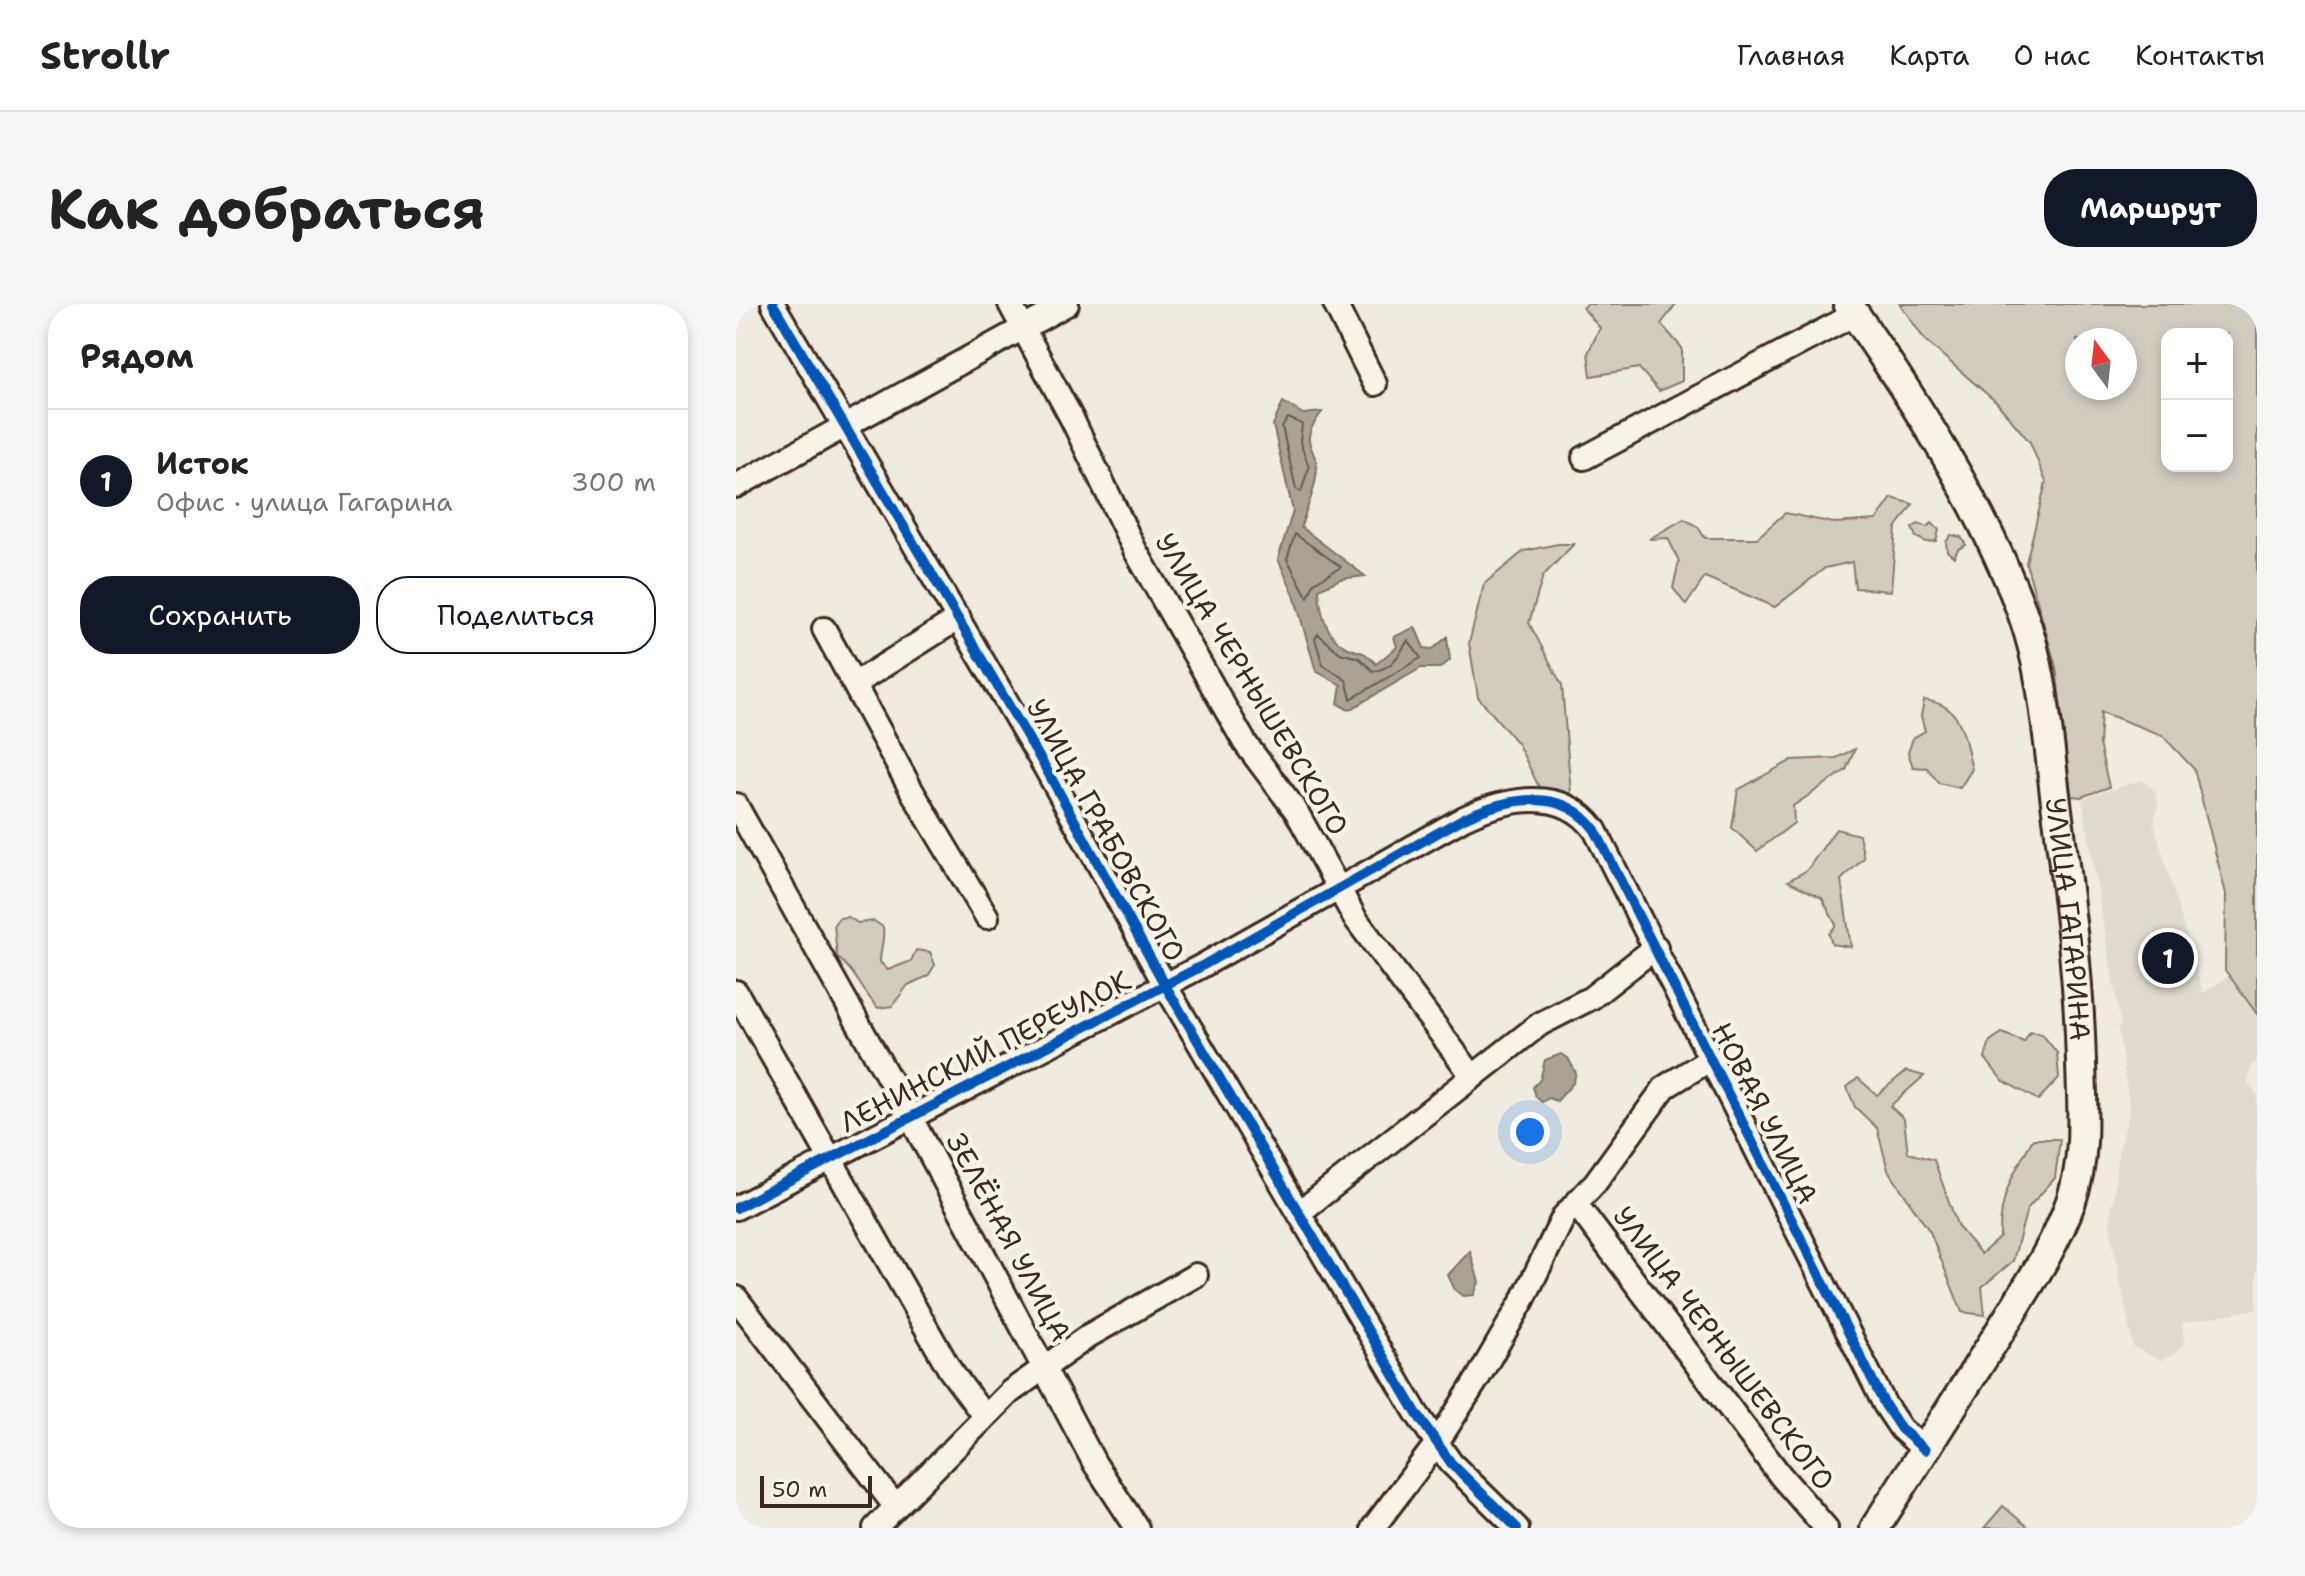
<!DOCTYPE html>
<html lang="ru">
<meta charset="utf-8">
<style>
:root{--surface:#fff;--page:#f6f6f6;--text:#222;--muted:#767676;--line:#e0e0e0;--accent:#111827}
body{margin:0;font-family:"Shantell Sans",sans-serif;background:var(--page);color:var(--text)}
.controls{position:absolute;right:24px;top:24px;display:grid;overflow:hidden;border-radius:16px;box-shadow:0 4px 12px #0003}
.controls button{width:72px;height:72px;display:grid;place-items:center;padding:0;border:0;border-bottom:2px solid var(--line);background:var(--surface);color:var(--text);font:40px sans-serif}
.compass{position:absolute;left:1329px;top:24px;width:72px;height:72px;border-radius:50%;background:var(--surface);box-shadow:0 4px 12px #0003;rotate:345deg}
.scale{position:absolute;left:24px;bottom:20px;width:112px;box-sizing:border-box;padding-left:8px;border:4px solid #3b2a1e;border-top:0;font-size:22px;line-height:28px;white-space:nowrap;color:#3b2a1e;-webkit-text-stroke:6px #f7f3e8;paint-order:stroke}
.you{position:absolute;left:794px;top:828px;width:28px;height:28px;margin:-20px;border:6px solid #fff;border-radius:50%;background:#1a73e8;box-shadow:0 0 0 12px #1a73e833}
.badge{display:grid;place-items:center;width:52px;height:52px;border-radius:50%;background:var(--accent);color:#fff;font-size:26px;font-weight:700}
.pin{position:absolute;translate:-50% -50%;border:4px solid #fff;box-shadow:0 2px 8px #0006}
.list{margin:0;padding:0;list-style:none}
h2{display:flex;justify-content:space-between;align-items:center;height:104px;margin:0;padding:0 32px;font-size:34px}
h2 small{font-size:26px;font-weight:400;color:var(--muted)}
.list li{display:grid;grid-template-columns:52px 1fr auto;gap:24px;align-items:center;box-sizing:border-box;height:144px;padding:0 32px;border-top:2px solid var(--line)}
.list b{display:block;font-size:30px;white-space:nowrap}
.list p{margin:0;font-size:26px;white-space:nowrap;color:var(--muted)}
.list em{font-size:26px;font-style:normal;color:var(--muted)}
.actions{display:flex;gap:16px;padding:24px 32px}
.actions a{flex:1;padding:18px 0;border:2px solid var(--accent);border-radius:32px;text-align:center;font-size:28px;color:var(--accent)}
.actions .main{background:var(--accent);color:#fff}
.map{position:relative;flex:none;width:1521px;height:1224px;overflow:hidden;border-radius:32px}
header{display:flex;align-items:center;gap:48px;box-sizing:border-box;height:112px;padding:0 40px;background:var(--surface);border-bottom:2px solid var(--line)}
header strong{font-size:38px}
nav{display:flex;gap:44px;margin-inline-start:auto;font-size:28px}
.intro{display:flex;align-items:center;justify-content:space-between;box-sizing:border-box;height:192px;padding:0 48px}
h1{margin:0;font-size:56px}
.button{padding:20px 36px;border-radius:32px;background:var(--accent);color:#fff;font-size:28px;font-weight:700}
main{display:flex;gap:48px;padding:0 48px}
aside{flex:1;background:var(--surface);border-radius:32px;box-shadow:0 4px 12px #0003}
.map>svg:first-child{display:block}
</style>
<header>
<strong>Strollr</strong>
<nav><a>Главная</a><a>Карта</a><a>О нас</a><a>Контакты</a></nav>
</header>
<div class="intro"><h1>Как добраться</h1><a class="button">Маршрут</a></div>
<main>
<aside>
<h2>Рядом<small></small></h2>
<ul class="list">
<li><span class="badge">1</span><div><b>Исток</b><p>Офис · улица Гагарина</p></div><em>300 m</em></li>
</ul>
<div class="actions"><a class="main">Сохранить</a><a>Поделиться</a></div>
</aside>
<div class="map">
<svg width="1521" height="1224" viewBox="0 0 1521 1224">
<rect width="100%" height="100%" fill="#efebe0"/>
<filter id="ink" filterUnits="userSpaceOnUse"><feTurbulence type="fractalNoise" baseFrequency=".0125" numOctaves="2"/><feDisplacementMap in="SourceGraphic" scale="16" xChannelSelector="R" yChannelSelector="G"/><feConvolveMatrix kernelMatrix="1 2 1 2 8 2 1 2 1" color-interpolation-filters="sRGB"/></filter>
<g filter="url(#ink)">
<polygon fill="#e0dbd0" points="1406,476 1419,487 1422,501 1418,520 1467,689 1493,672 1521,710 1521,758 1515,761 1512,779 1521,790 1521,1005 1446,1019 1448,1040 1436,1052 1424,1056 1397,1043 1374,923 1382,850 1394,806 1382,723 1385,722 1346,495"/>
<g fill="#d1cbc0" stroke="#867a6f" stroke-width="2" fill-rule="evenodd">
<polygon points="851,0 940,0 925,20 946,44 946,77 923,87 903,64 855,72 852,49 864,24 847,4"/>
<path d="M1164 0H1521V710L1489 666 1490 590 1458 465 1426 431 1365 408 1363 440 1373 483 1345 493 1335 492 1320 363 1290 259 1310 178 1294 138 1261 99 1189 36ZM1431 30H1491V162H1431ZM1341 36H1389V84H1341Z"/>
<polygon points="1156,194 1177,200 1160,224 1155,287 1119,284 1116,258 1089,264 1039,303 969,273 950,301 937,284 943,257 932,234 913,235 948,215 962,223 969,234 1021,234 1049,209 1098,219 1140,216"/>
<polygon points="1196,219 1203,226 1200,237 1190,238 1180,233 1176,224 1182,220 1191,223"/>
<polygon points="1215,231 1225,233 1230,241 1222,245 1218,253 1211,247 1210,238"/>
<polygon points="822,240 838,240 807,272 793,319 826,381 835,490 803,483 782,440 742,393 733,339 748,280 788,247"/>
<path d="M1188 396C1228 401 1227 432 1236 465L1224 484 1203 479 1191 464 1177 463 1172 449 1177 434 1189 427 1185 412Z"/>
<polygon points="1119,445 1110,466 1057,502 1058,519 1021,547 996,524 1002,486 1056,456 1100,454"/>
<polygon points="1100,525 1123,531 1128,554 1105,576 1115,643 1096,640 1093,630 1100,621 1086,594 1052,577 1071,566"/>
<path d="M112 613 122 619 138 617 147 623C149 637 144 644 144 658L152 666 175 657 180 646 194 648 199 661 192 672 172 681 156 702 142 704C126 687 120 668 101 653L98 620 103 614Z"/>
<polygon points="1294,728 1306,730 1321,749 1323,774 1302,796 1266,776 1249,754 1254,737 1266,729 1288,738"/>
<path d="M1170 767 1188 772 1154 802 1168 815 1172 849 1198 856 1222 923 1245 950 1264 933C1263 893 1277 869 1297 835H1324L1319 874 1291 905 1277 957 1246 983 1249 1011 1226 1008 1194 928 1152 866 1141 824 1119 803 1111 783 1122 774 1141 791Z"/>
<polygon points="1267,1202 1293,1224 1248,1224"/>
</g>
<g fill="#aaa296" stroke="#7e7266" stroke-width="2">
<path d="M547 98 567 110 586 108C557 145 586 141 580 173 578 190 569 207 565 223L629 272 604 275 583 285C584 305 589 331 608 342 625 351 623 342 640 360L661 343 658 333 679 323 688 344 697 345 711 333 714 356 704 364H685L613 406 602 400 605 381 580 367 558 291 542 255 557 207 537 121Z"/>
<polygon points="825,750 832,754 840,769 837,779 821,797 813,794 806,798 800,793 797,783 804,776 809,756"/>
<polygon points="734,947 743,978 738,991 728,992 719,986 712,971"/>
</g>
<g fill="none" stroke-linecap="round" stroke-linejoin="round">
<g stroke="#675a4e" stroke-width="2">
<polygon points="552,114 566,120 564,138 573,163 565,188 560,185 546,123"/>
<polygon points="559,230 605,263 578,279 572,294 551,255"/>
<path d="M582 330 604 349 623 354 637 367C656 366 665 348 672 336L685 354 615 395 610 376 587 361 579 335Z"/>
</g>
<g stroke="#3b2a1e" stroke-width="28">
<g id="minor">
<polyline points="37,0 309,463 429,681 681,1110 715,1159 781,1224"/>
<polyline points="274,0 336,115 399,246 509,439 560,507 619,614 737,773"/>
<polyline points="599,0 639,80"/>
<polyline points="848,154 1119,10"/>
<polyline points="0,182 331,0"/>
<polyline points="88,325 177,489 251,613"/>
<polyline points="120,379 223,314"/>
<polyline points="0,501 175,814 359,1160 401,1224"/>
<polyline points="0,688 214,1066 248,1112"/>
<polyline points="840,900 1044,1171 1090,1224"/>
<path d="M0 904 464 663 728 514C771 494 827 482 859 526L1149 1101 1165 1125 1189 1146"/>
<polyline points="564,908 804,720 855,694 920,643"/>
<polyline points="0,994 159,1202"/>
<polyline points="139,1224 274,1088 354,1031 460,971"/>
<polyline points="637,1224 701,1139 742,1074 787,996 828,912 859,879 929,783 973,756"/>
</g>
</g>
<g stroke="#3b2a1e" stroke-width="34">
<g id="major">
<path id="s1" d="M1112 0C1178 96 1245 198 1286 308 1309 370 1312 440 1321 506 1332 590 1343 673 1345 758 1346 806 1351 851 1335 897 1318 946 1287 989 1261 1032 1221 1096 1180 1160 1139 1224"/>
</g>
</g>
<use href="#minor" stroke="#f7f3e8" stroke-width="22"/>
<use href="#major" stroke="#f7f3e8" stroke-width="28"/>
<g stroke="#f7f3e8" stroke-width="15">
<g id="cycleway">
<polyline points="37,0 309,463 429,681 681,1110 715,1159 781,1224"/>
<path d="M0 904 464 663 728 514C771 494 827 482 859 526L1149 1101 1165 1125 1189 1146"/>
</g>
</g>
<use href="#cycleway" stroke="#0057b8" stroke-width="10"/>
</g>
</g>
<g text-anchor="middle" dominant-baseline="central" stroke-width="8" stroke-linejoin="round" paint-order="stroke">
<g font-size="28" fill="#3b2a1e" stroke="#f7f3e8">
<text transform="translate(516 380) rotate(59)">УЛИЦА ЧЕРНЫШЕВСКОГО</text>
<text transform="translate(370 526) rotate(61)">УЛИЦА ГРАБОВСКОГО</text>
<text stroke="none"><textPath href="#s1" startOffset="666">УЛИЦА ГАГАРИНА</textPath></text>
<text transform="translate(249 747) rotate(-27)">ЛЕНИНСКИЙ ПЕРЕУЛОК</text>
<text transform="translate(1029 809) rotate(63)">НОВАЯ УЛИЦА</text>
<text transform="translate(273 933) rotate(62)">ЗЕЛЁНАЯ УЛИЦА</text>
<text transform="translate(988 1044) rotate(53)">УЛИЦА ЧЕРНЫШЕВСКОГО</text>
</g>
</g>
</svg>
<div class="controls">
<button>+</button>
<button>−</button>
</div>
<svg class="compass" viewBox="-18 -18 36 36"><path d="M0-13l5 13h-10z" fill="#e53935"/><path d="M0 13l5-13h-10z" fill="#767676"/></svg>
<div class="scale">50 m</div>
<div class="you"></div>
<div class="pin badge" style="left:1432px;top:654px">1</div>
</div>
</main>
